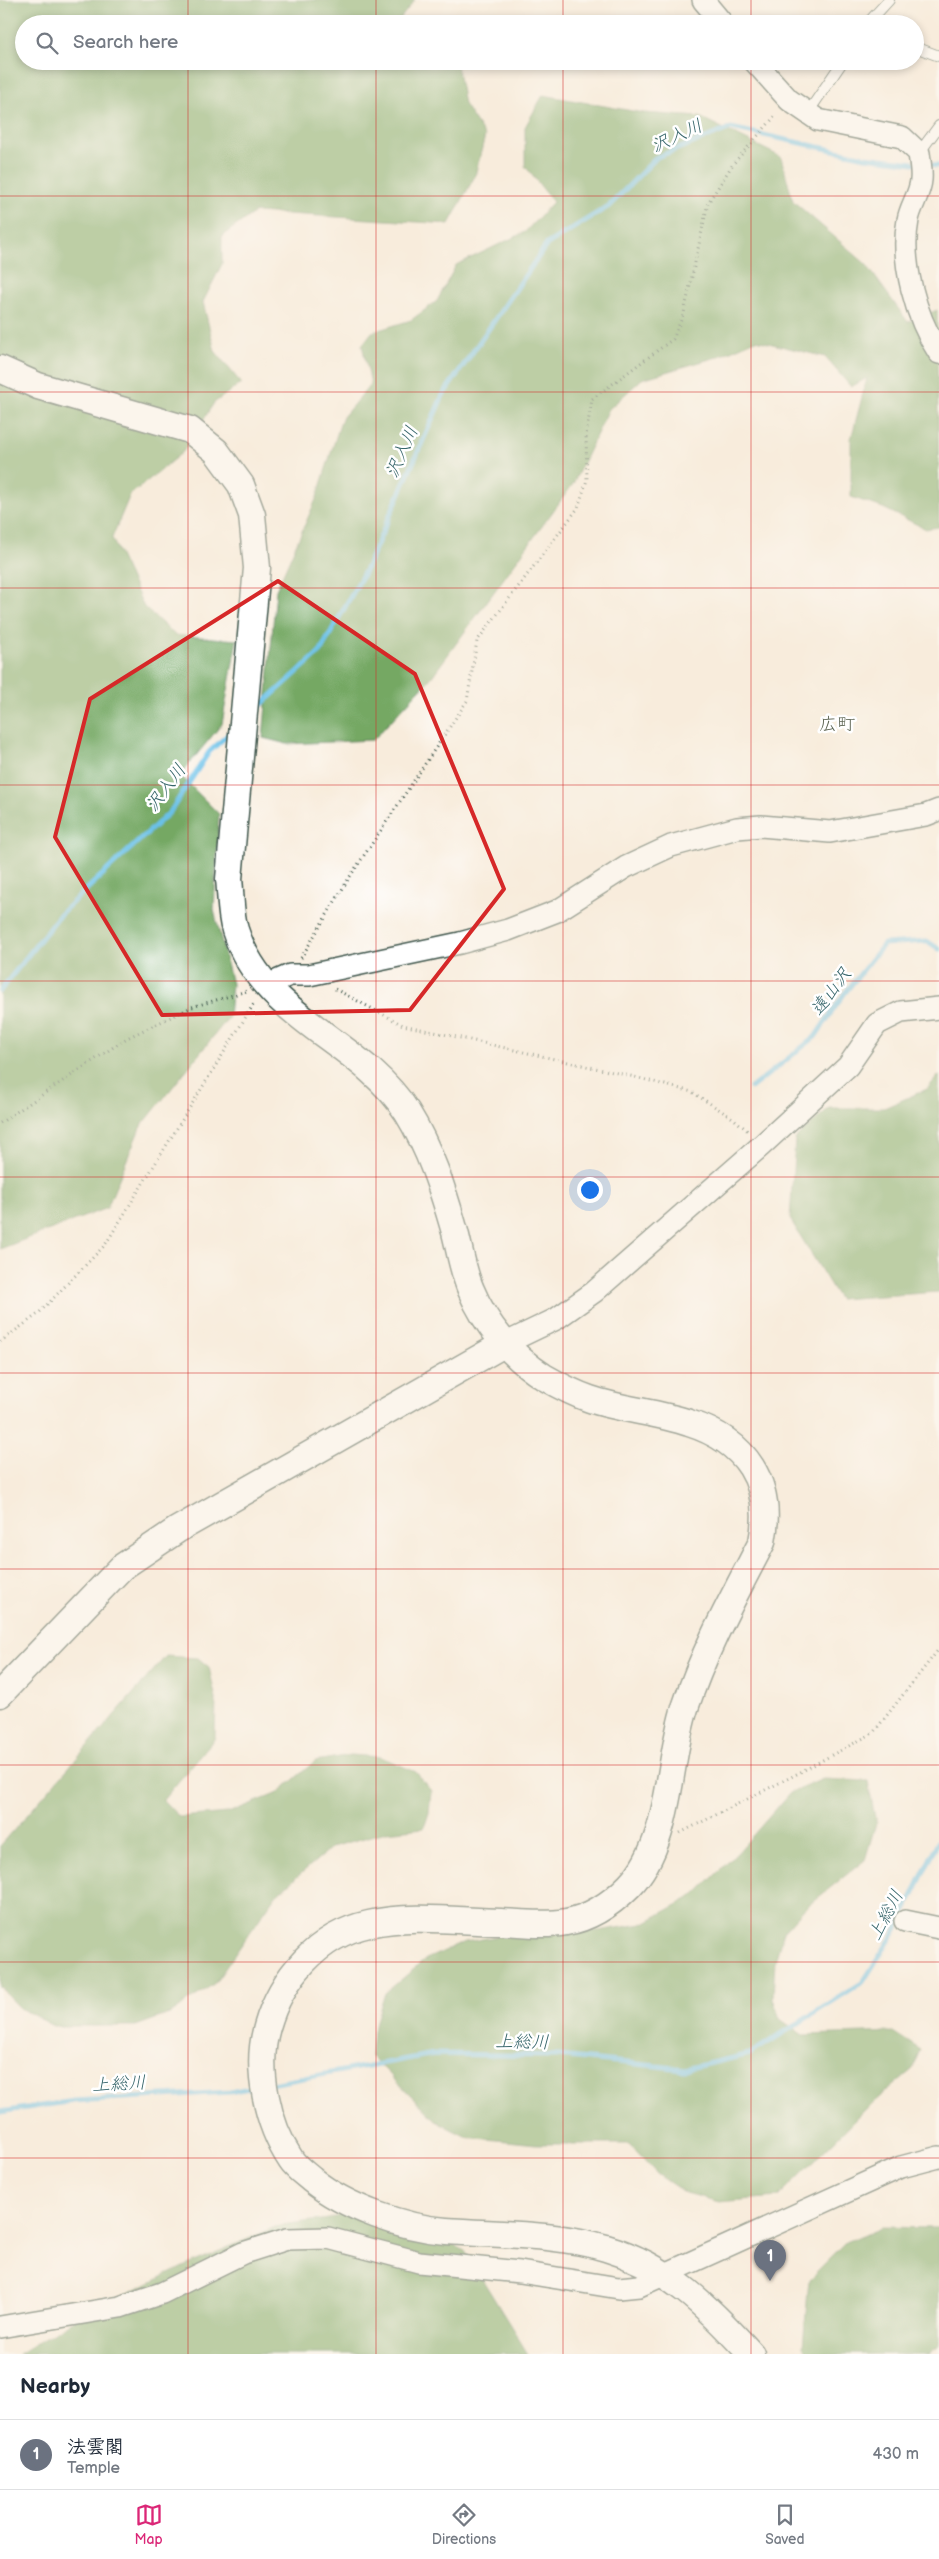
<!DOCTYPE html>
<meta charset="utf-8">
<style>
:root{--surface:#fff;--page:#f2f2f3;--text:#1f2937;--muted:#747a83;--line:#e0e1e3;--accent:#db2777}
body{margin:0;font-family:"Balsamiq Sans","Klee One",sans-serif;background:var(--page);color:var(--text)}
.you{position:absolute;left:589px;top:1189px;width:18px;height:18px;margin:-12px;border:4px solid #fff;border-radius:50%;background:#1a73e8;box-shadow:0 0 0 8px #1a73e833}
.badge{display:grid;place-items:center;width:32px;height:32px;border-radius:50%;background:var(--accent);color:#fff;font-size:16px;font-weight:700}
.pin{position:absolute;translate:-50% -41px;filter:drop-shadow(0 1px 2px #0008)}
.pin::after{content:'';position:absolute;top:26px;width:18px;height:15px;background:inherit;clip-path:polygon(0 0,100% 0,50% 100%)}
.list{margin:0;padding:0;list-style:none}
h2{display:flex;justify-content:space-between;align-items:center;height:65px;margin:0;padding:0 20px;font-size:21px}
h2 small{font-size:16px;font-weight:400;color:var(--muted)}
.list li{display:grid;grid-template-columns:32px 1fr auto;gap:15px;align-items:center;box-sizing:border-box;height:70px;padding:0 20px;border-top:1px solid var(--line)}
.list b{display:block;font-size:19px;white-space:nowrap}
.list p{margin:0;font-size:16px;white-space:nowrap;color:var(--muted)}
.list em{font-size:16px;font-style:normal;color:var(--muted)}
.icon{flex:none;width:28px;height:28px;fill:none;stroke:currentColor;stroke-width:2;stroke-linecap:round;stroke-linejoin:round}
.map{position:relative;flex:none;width:939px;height:2354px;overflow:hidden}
.search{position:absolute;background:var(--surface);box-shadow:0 2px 8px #0003;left:15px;right:15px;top:15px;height:55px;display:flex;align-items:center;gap:12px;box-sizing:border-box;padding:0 18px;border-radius:28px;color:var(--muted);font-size:19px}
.sheet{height:135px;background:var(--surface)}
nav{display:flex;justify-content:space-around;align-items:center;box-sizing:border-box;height:70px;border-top:1px solid var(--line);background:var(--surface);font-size:14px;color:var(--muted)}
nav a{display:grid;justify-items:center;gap:2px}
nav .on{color:var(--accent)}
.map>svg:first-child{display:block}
</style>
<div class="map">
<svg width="939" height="2354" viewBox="0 0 939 2354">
<rect width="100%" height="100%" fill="#fff"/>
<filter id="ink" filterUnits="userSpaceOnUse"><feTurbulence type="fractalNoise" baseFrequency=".02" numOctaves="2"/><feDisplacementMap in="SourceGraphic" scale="10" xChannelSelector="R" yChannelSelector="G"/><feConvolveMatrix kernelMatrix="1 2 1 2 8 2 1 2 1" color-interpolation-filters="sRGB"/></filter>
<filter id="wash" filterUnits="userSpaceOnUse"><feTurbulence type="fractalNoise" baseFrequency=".0096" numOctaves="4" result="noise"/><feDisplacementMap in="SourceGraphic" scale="20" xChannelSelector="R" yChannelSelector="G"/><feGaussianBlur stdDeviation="1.12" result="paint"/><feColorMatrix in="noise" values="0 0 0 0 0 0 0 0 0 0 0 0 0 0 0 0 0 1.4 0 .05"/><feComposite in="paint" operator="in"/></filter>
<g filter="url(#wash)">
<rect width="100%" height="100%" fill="#f8ecdc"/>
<g fill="#75a864" stroke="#4a724c">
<polygon points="0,0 415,0 396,24 24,24 24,61 411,61 457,65 464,104 485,136 475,176 449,224 255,212 222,236 222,264 203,302 215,351 241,383 214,403 183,452 130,495 112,538 144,607 175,635 237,640 222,724 180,775 219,814 214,910 232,984 229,1017 140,1128 107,1208 0,1249"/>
<polygon points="543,95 644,113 700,117 781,157 793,201 866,264 908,322 937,310 939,527 926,529 883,508 851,497 851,439 867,378 851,387 825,357 756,340 717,357 642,379 609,409 573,484 431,678 373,740 287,744 263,738 276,590 317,497 342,418 371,384 362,345 372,332 411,320 437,301 456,265 525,232 553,202 525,166 525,127"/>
<polygon points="939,1075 939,1292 839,1299 790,1219 795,1139 829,1108 884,1108 927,1089"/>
<polygon points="166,1656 198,1658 209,1667 216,1699 215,1738 163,1800 179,1817 228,1813 278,1793 315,1761 351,1755 381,1757 416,1772 431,1791 429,1813 424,1828 386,1832 332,1847 276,1895 215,1983 172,2013 136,2026 54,2026 20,2008 0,1988 0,1846"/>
<polygon points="823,1779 868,1781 876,1823 865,1860 805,1908 784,1931 775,1961 773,1998 780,2019 803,2035 893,2032 921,2050 913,2069 868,2107 778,2197 719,2202 685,2193 657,2174 629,2144 536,2144 467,2137 439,2123 371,2056 373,2030 385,1993 426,1959 465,1942 525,1931 597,1931 642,1924 695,1895 739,1851 790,1793"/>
<polygon points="362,2208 416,2223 465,2251 528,2354 18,2354 77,2318 185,2266 280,2225 329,2219"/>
<polygon points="881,2227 939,2228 939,2348 930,2354 810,2354 803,2346 809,2279 846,2242"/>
</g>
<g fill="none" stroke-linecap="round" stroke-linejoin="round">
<g stroke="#6bc1e8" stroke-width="5">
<polyline points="925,165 939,166"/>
<polyline points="253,712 320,652 367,567 443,395 547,244 609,206 657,157 731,128 865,157 914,163"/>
<polyline points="0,991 61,913 170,812 209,752 233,730"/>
<polyline points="751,1088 815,1037 844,994 884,944 927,941 939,949"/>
<polyline points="271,2084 434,2054 559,2056 685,2069 750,2054 863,1982 896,1930 939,1840"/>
<polyline points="0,2112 74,2101 230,2092 258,2086"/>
</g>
</g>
</g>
<g filter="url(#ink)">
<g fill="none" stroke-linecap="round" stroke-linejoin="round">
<g stroke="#40574d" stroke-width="12">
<g id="service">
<polyline points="867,24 889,0"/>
<polyline points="915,47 939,56"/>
<polyline points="807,114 843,61"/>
<polyline points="919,153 939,126"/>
</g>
</g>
<g stroke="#40574d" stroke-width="24">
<g id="minor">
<polyline points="703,0 723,24"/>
<path d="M754 61 789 100 818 120 902 137 919 153C920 162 922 172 921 180 920 194 910 207 908 220 900 262 916 318 939 353"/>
<polyline points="265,986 290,975 309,975 460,943 508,930 557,911 626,867 671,846 737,828 761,826 830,832 926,815 939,810"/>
<polyline points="504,1344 556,1319 594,1292 762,1145 848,1066 877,1024 901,1012 939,1008"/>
<polyline points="905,1921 939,1928"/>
<polyline points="0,2327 120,2307 162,2293 243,2253 287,2239 328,2238 419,2262 520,2272 619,2288 639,2286 901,2167 939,2157"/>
</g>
</g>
<g stroke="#40574d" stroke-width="29">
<g id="tertiary">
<path d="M0 369 38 386 190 430 216 451 241 485 252 515 257 568 229 879C231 895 230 914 235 930 264 1020 360 1039 407 1112 430 1149 443 1190 455 1232 460 1251 463 1272 471 1290 485 1324 512 1357 544 1377 558 1385 575 1394 590 1399 622 1410 657 1412 689 1423 746 1441 774 1483 762 1542 734 1596 704 1650 685 1708 667 1764 672 1842 629 1886 612 1903 590 1918 566 1922 546 1926 522 1923 501 1922 458 1921 411 1914 369 1924 318 1935 281 1978 267 2027 255 2068 267 2124 291 2160 296 2168 304 2173 312 2180 345 2207 404 2228 446 2231 500 2235 554 2233 606 2248 668 2266 709 2308 751 2354"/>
<polyline points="0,1694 122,1567 177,1530 504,1344"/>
</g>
</g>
<g stroke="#40574d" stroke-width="3" stroke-dasharray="1 4" stroke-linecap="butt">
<polyline points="301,958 349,878 467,701 477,641 578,508 587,480 586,435 592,399 673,339 684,313 708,203 733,164 777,114"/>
<polyline points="335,989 403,1025 635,1077 692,1092 734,1119 749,1132"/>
<polyline points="0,1123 127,1038 192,1007 247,991"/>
<polyline points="0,1342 38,1314 105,1245 255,1002"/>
<polyline points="680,1833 791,1777 873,1733 939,1649"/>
</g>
<use href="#service" stroke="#fff" stroke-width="10"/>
<use href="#minor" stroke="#fff" stroke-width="21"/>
<use href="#tertiary" stroke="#fff" stroke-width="26"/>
</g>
</g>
<path d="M0 0H939V2354H0ZM278 581 415 674 504 889 410 1010 162 1015 55 837 90 699Z" fill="#f8ecdc" fill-opacity=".55" fill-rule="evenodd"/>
<path fill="none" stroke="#d62828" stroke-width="4" stroke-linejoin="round" d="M278 581 415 674 504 889 410 1010 162 1015 55 837 90 699Z"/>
<path fill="none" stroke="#d62828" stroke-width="1" stroke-opacity="0.55" d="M188 0V24M376 0V24M563 0V24M751 0V24M188 61V2354M376 61V2354M563 61V2354M751 61V2354M0 196H939M0 392H939M0 588H939M0 785H939M0 981H939M0 1177H939M0 1373H939M0 1569H939M0 1765H939M0 1962H939M0 2158H939"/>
<g text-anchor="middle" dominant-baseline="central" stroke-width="5" stroke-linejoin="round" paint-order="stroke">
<g font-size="18" font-style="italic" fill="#36656a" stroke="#fff">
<text transform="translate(677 136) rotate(-25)">沢入川</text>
<text transform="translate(402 452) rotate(-66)">沢入川</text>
<text transform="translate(166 788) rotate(-53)">沢入川</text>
<text transform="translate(831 992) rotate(-53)">遠山沢</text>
<text transform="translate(886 1915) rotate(-62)">上総川</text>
<text transform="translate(522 2042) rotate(1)">上総川</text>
<text transform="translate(119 2084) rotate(-3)">上総川</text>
</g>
<g font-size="18" fill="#5a6250" stroke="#fff">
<text x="837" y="724">広町</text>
</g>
</g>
</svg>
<div class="you"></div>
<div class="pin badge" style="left:770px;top:2281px;background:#6b7280">1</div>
<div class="search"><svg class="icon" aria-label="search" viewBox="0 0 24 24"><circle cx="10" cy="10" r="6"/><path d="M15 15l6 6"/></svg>Search here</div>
</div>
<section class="sheet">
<h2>Nearby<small></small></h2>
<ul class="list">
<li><span class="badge" style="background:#6b7280">1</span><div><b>法雲閣</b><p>Temple</p></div><em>430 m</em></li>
</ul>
</section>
<nav>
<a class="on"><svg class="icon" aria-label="map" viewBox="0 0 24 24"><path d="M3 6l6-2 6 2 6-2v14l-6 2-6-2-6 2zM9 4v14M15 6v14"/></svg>Map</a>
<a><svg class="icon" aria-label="directions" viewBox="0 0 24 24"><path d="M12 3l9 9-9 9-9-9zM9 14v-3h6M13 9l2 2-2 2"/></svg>Directions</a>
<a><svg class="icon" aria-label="saved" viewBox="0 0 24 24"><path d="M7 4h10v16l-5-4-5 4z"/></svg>Saved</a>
</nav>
